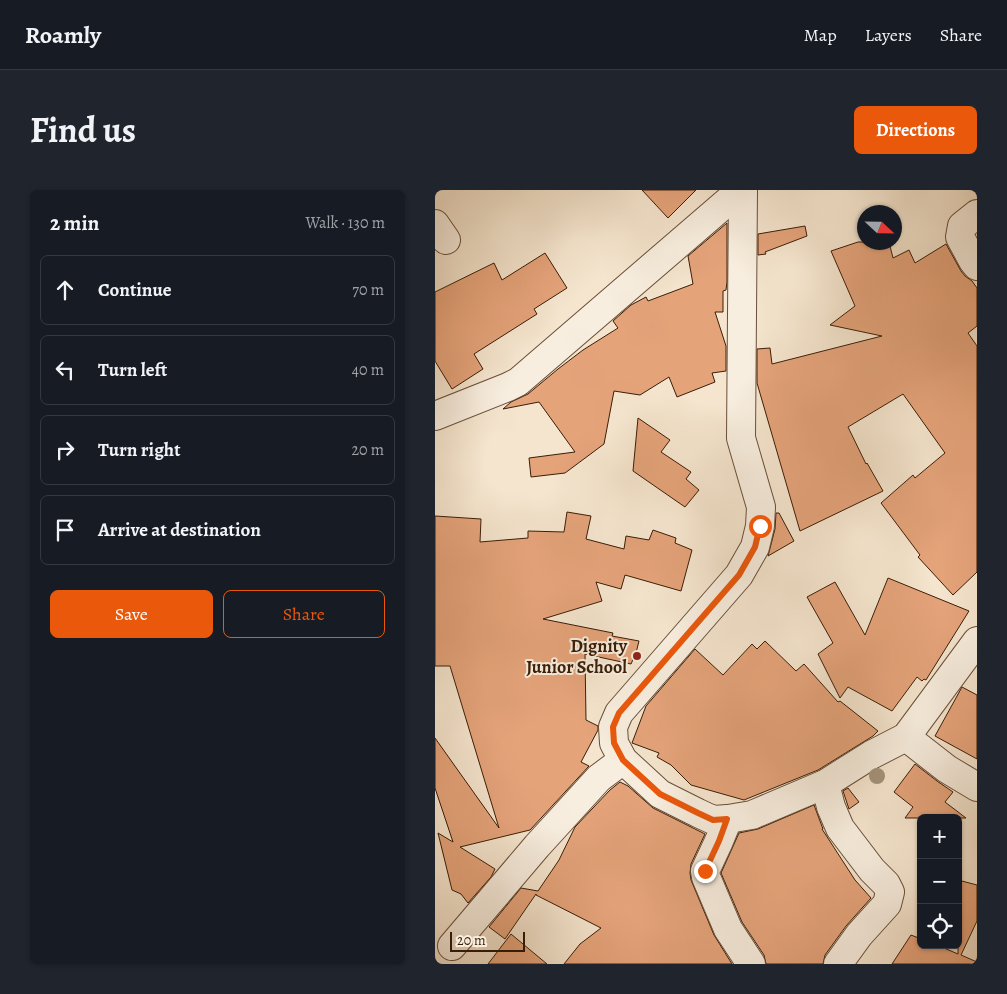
<!DOCTYPE html>
<meta charset="utf-8">
<style>
:root{--surface:#171b24;--page:#20242c;--text:#f1f3f6;--muted:#9ea1a6;--line:#363941;--accent:#ea580c}
body{margin:0;font-family:Alegreya,serif;background:var(--page);color:var(--text)}
.controls{position:absolute;right:15px;bottom:15px;display:grid;overflow:hidden;border-radius:8px;box-shadow:0 1px 4px #0004}
.controls button{width:45px;height:45px;display:grid;place-items:center;padding:0;border:0;border-bottom:1px solid var(--line);background:var(--surface);color:var(--text);font:25px sans-serif}
.compass{position:absolute;left:422px;top:15px;width:45px;height:45px;border-radius:50%;background:var(--surface);box-shadow:0 1px 4px #0004;rotate:112deg}
.scale{position:absolute;left:15px;bottom:12px;width:75px;box-sizing:border-box;padding-left:5px;border:2px solid #3a1d07;border-top:0;font-size:14px;line-height:18px;white-space:nowrap;color:#3a1d07;-webkit-text-stroke:4px #f8eedf;paint-order:stroke}
.stop{position:absolute;width:15px;height:15px;margin:-11px;border:4px solid #ea580c;border-radius:50%;background:#fff}
.stop.end{background:#ea580c;border-color:#fff;box-shadow:0 1px 5px #0008}
.list{margin:0;padding:0;list-style:none}
h2{display:flex;justify-content:space-between;align-items:center;height:65px;margin:0;padding:0 20px;font-size:21px}
h2 small{font-size:16px;font-weight:400;color:var(--muted)}
.list li{display:grid;grid-template-columns:32px 1fr auto;gap:15px;align-items:center;box-sizing:border-box;height:70px;margin:0 10px 10px;padding:0 10px;border:1px solid var(--line);border-radius:8px}
.list b{display:block;font-size:19px;white-space:nowrap}
.list em{font-size:16px;font-style:normal;color:var(--muted)}
.actions{display:flex;gap:10px;padding:15px 20px}
.actions a{flex:1;padding:11px 0;border:1px solid var(--accent);border-radius:8px;text-align:center;font-size:18px;color:var(--accent)}
.actions .main{background:var(--accent);color:#fff}
.icon{flex:none;width:28px;height:28px;fill:none;stroke:currentColor;stroke-width:2;stroke-linecap:round;stroke-linejoin:round}
.map{position:relative;flex:none;width:542px;height:774px;overflow:hidden;border-radius:8px}
header{display:flex;align-items:center;gap:30px;box-sizing:border-box;height:70px;padding:0 25px;background:var(--surface);border-bottom:1px solid var(--line)}
header strong{font-size:24px}
nav{display:flex;gap:28px;margin-inline-start:auto;font-size:18px}
.intro{display:flex;align-items:center;justify-content:space-between;box-sizing:border-box;height:120px;padding:0 30px}
h1{margin:0;font-size:35px}
.button{padding:12px 22px;border-radius:8px;background:var(--accent);color:#fff;font-size:18px;font-weight:700}
main{display:flex;gap:30px;padding:0 30px}
aside{flex:1;background:var(--surface);border-radius:8px;box-shadow:0 1px 4px #0004}
.map>svg:first-child{display:block}
</style>
<header>
<strong>Roamly</strong>
<nav><a>Map</a><a>Layers</a><a>Share</a></nav>
</header>
<div class="intro"><h1>Find us</h1><a class="button">Directions</a></div>
<main>
<aside>
<h2>2 min<small>Walk · 130 m</small></h2>
<ul class="list">
<li><svg class="icon" aria-label="ahead" viewBox="0 0 24 24"><path d="M12 20V5M6 11l6-6 6 6"/></svg><div><b>Continue</b></div><em>70 m</em></li>
<li><svg class="icon" aria-label="left" viewBox="0 0 24 24"><path d="M17 20v-9H6M10 6l-5 5 5 5"/></svg><div><b>Turn left</b></div><em>40 m</em></li>
<li><svg class="icon" aria-label="right" viewBox="0 0 24 24"><path d="M7 20v-9h11M14 6l5 5-5 5"/></svg><div><b>Turn right</b></div><em>20 m</em></li>
<li><svg class="icon" aria-label="arrive" viewBox="0 0 24 24"><path d="M6 21V4h12l-3 4 3 4H6"/></svg><div><b>Arrive at destination</b></div></li>
</ul>
<div class="actions"><a class="main">Save</a><a>Share</a></div>
</aside>
<div class="map">
<svg width="542" height="774" viewBox="0 0 542 774">
<rect width="100%" height="100%" fill="#f5e5ce"/>
<filter id="stains"><feTurbulence type="fractalNoise" baseFrequency=".004" numOctaves="4"/><feColorMatrix values="0 0 0 0 .2 0 0 0 0 .09 0 0 0 0 .02 0 0 0 .5 -.17"/></filter>
<radialGradient id="worn" r=".72"><stop offset=".6" stop-color="#630" stop-opacity="0"/><stop offset="1" stop-color="#630" stop-opacity=".3"/></radialGradient>
<g fill="#e5a37a" stroke="#3a1d07">
<polygon points="207,0 261,0 233,28"/>
<polygon points="292,33 292,92 291,100 288,101 288,122 280,122 291,156 291,181 277,183 280,192 242,207 234,187 205,205 179,201 169,254 130,283 96,287 94,268 140,262 104,212 68,219 76,212 93,204 123,179 148,160 183,138 178,131 196,115 211,107 213,111 258,94 253,66"/>
<polygon points="370,36 372,46 330,62 331,64 323,65 323,44"/>
<polygon points="423,52 454,52 458,68 474,60 480,73 511,54 526,81 530,86 537,91 542,98 542,136 533,143 542,156 542,382 518,405 483,367 485,365 446,313 478,285 480,288 510,263 468,204 413,237 431,274 432,273 448,301 365,341 322,193 322,159 335,158 337,174 447,146 395,135 420,116 396,61"/>
<polygon points="110,63 132,98 99,119 102,124 39,164 48,179 17,199 0,171 0,102 59,73 67,90"/>
<polygon points="203,228 235,250 226,262 256,282 251,289 264,300 250,317 198,281"/>
<polygon points="132,322 156,326 151,349 189,359 191,346 214,350 218,340 241,348 240,353 257,360 246,401 190,385 186,399 161,392 167,411 108,429 178,443 177,446 204,451 201,463 196,474 150,464 151,530 163,536 163,540 146,572 154,576 95,640 25,657 60,679 56,687 33,713 26,704 17,700 3,643 18,652 0,598 0,548 64,638 15,476 0,476 0,326 46,329 45,352 93,348 93,341 129,342"/>
<polygon points="341,323 344,323 359,351 333,366 340,339"/>
<polygon points="453,388 534,421 491,490 489,489 487,491 482,487 457,521 413,497 405,508 383,464 398,453 372,407 400,392 430,445"/>
<polygon points="330,451 361,481 369,474 403,512 405,511 443,541 438,546 383,580 309,610 256,595 236,575 222,567 224,563 197,553 211,516 260,459 288,485 317,454 322,459"/>
<polygon points="527,497 542,505 542,569 500,546"/>
<polygon points="480,574 502,591 518,602 510,612 531,628 470,628 478,617 459,602"/>
<polygon points="185,592 193,596 218,618 270,644 256,674 255,683 256,690 279,745 297,774 129,774 145,754 166,738 101,705 101,704 70,749 54,737 86,698 103,701 124,670 140,637 175,600"/>
<polygon points="413,598 424,612 414,619 408,601"/>
<polygon points="379,615 388,639 387,639 420,690 436,708 411,736 390,765 388,774 331,774 329,765 307,732 286,683 304,643 323,639"/>
<polygon points="523,690 542,695 542,731 526,765 542,772 542,774 457,774 476,745 486,749 486,755 502,755 523,764"/>
<polygon points="76,744 112,774 53,774"/>
</g>
<g fill="none" stroke-linecap="round" stroke-linejoin="round">
<g stroke="#694f39" stroke-width="30">
<g id="minor">
<polyline points="308,0 306,248 326,317 325,336 320,357 304,385 184,523 178,537 179,553 188,570 225,604 263,623 278,630 293,629 317,625 390,594 436,565 471,547 542,451"/>
<polyline points="542,24 527,36 525,47 538,71 542,76"/>
<polyline points="0,34 11,50"/>
<polyline points="0,226 73,197 83,192 306,0"/>
<polyline points="471,547 512,579 542,597"/>
<polyline points="390,594 396,617 405,638 437,680 451,694 455,702 452,714 424,745 403,774"/>
<polyline points="293,629 284,651 270,681 271,687 293,739 316,774"/>
<polyline points="17,756 102,656 164,588 188,570"/>
</g>
</g>
<use href="#minor" stroke="#f8eedf" stroke-width="28"/>
</g>
<circle fill="#a39279" cx="442" cy="586" r="8"/>
<g fill="none" stroke-linecap="round" stroke-linejoin="round">
<polyline stroke="#ea580c" stroke-width="6" points="270,681 284,651 292,629 278,630 263,623 225,604 188,570 179,553 178,537 184,523 304,385 320,357 325,336"/>
</g>
<circle fill="#8f2418" stroke="#f8eedf" stroke-width="2" cx="202" cy="466" r="5"/>
<g text-anchor="middle" dominant-baseline="central" stroke-width="4" stroke-linejoin="round" paint-order="stroke">
<g font-size="18" font-weight="bold" fill="#3a1d07" stroke="#f8eedf" text-anchor="end">
<text x="192" y="456">Dignity<tspan x="192" dy="21">Junior School</tspan></text>
</g>
</g>
<rect width="100%" height="100%" filter="url(#stains)"/>
<rect width="100%" height="100%" fill="url(#worn)"/>
</svg>
<div class="controls">
<button>+</button>
<button>−</button>
<button><svg class="icon" aria-label="locate" viewBox="0 0 24 24"><circle cx="12" cy="12" r="6"/><path d="M12 2v4M12 18v4M2 12h4M18 12h4"/></svg></button>
</div>
<svg class="compass" viewBox="-18 -18 36 36"><path d="M0-13l5 13h-10z" fill="#e53935"/><path d="M0 13l5-13h-10z" fill="#9ea1a6"/></svg>
<div class="scale">20 m</div>
<div class="stop" style="left:325px;top:336px"></div>
<div class="stop end" style="left:270px;top:681px"></div>
</div>
</main>
